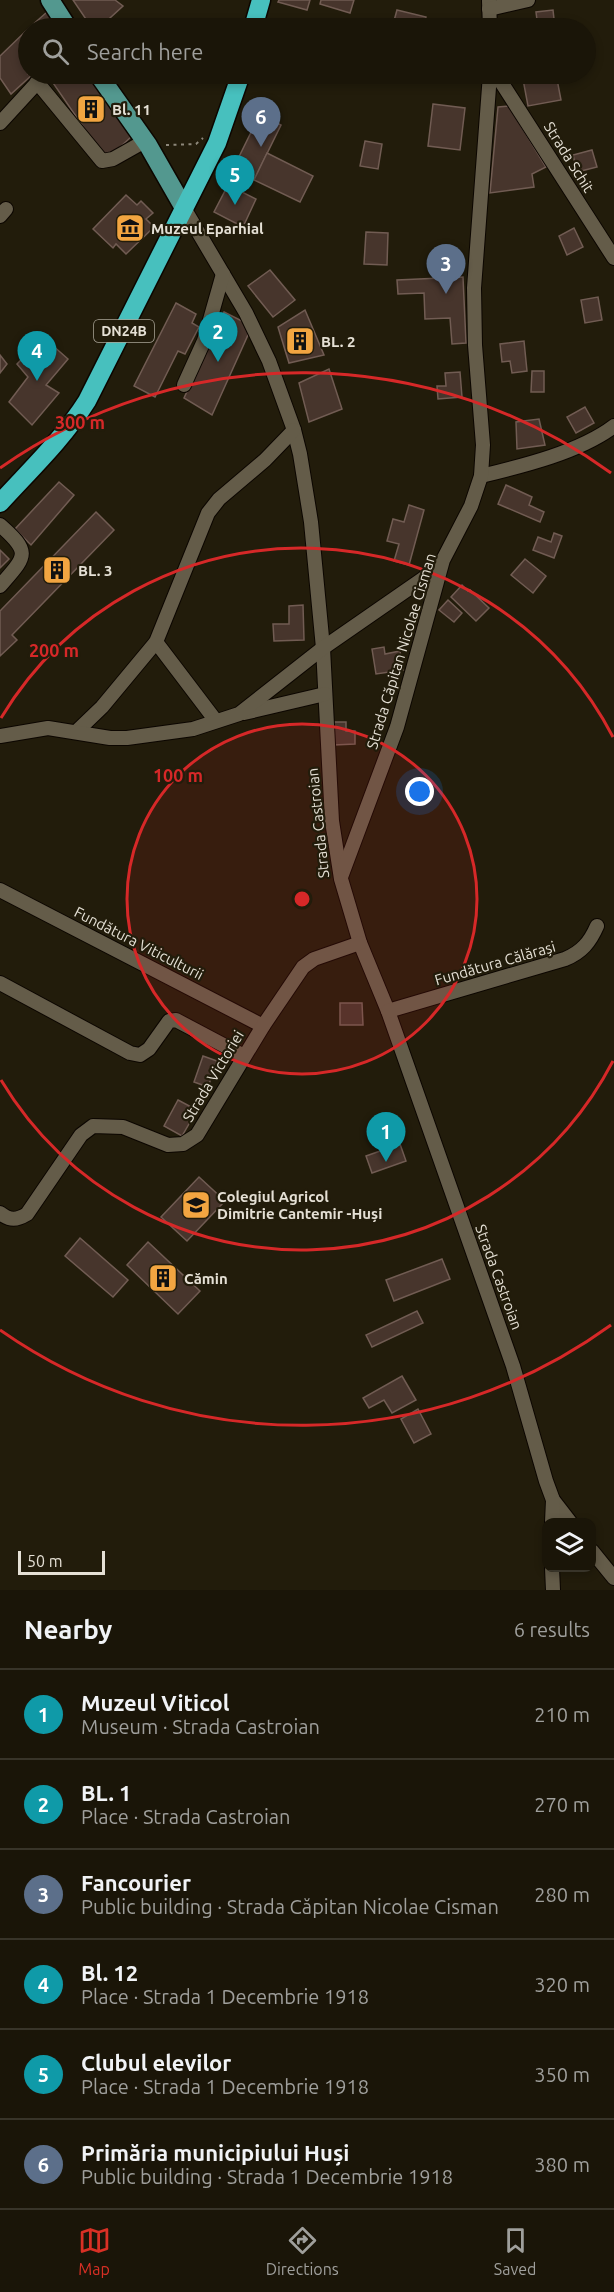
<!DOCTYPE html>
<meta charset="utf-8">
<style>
:root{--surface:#1a1508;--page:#272216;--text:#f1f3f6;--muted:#9f9f9c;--line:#383429;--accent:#d93025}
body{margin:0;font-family:Ubuntu,sans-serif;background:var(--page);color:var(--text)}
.controls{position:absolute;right:18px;bottom:18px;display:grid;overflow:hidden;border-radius:12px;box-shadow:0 3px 9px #0003}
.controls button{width:54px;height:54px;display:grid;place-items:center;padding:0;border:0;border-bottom:2px solid var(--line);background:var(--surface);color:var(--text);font:30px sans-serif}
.scale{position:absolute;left:18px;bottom:15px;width:87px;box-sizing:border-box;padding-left:6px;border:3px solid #e5e0d5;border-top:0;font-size:16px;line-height:21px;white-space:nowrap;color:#e5e0d5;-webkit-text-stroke:4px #221c0b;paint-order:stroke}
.you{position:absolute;left:420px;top:792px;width:21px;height:21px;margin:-15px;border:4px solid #fff;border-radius:50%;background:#1a73e8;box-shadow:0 0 0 9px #1a73e833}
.badge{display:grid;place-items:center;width:39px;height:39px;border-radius:50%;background:var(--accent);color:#fff;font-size:20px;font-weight:700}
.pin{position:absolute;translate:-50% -50px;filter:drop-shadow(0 2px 3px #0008)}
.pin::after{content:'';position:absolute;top:32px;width:21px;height:18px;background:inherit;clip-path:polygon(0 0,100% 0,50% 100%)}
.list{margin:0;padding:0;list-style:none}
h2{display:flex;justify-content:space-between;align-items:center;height:78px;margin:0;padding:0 24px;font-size:26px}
h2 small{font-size:20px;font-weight:400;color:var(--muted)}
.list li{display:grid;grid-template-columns:39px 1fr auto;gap:18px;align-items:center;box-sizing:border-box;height:90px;padding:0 24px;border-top:2px solid var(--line)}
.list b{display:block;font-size:22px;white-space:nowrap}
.list p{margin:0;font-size:20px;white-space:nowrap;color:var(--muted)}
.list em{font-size:20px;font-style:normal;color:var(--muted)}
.icon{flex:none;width:33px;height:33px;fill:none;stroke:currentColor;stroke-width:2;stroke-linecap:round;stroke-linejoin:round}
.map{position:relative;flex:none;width:614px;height:1590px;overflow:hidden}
.search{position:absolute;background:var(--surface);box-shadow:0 3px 9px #0003;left:18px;right:18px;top:18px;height:66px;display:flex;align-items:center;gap:15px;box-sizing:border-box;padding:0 21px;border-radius:33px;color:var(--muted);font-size:22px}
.sheet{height:618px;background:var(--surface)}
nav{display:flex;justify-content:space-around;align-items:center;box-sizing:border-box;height:84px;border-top:2px solid var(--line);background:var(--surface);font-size:16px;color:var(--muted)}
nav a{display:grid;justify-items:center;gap:3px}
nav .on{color:var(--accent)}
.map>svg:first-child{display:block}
</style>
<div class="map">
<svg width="614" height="1590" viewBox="0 0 614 1590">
<rect width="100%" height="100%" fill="#221c0b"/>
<g fill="#47352c" stroke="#715c53" stroke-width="1.5">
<polygon points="73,0 115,0 123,6 99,28 92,28"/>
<polygon points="279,0 310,0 307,10 278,2"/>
<polygon points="321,0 354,0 350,13 320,4"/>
<polygon points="397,10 426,17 423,28 392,28"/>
<polygon points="553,10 555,28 538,28 536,12"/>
<polygon points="47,12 60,28 29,28"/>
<polygon points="28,29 28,74 33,74 11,94 0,78 0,56"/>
<polygon points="58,74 89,74 131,137 106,160 51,80"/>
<polygon points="522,74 556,74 561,100 528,106"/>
<polygon points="433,104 465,108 460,150 428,146"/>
<polygon points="509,106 546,167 532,174 534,187 490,193 498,107"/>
<polygon points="260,114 281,125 254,180 233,169"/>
<polygon points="365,141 382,144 378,169 360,166"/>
<polygon points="592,150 597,167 577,172 573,155"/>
<polygon points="267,153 313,176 300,202 254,180"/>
<polygon points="228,185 256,199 243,227 214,212"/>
<polygon points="126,195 137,205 141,201 153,213 146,219 154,227 126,254 116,244 113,248 93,229"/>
<polygon points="574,228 583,247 567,255 559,236"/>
<polygon points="366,232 388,233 387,265 364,264"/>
<polygon points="270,270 295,300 273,317 248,286"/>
<polygon points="463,277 466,343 452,344 450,318 425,319 424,293 398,294 397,280"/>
<polygon points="598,297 602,320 585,323 581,300"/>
<polygon points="176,303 196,314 192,323 199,327 185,354 178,351 155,397 134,386"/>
<polygon points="305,310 324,355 289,363 278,327"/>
<polygon points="224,312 252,326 212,415 184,398"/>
<polygon points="43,337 68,359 46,385 59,393 32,425 9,402 28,377 17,364"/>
<polygon points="524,341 527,371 512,373 510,361 502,362 500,344"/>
<polygon points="0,355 7,364 0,373"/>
<polygon points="329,369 342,409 309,422 299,383"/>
<polygon points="532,371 544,371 544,392 531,392"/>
<polygon points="460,372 462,397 438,399 437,386 446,386 445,373"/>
<polygon points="585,407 594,423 576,433 567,417"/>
<polygon points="539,419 545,445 517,449 516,422"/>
<polygon points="59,482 74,495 31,545 15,529"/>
<polygon points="506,485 532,497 529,505 544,512 540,522 498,504"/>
<polygon points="409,505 424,510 409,565 394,561 399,544 387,541 393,519 404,522"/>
<polygon points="96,512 114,530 12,635 17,640 0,656 0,611"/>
<polygon points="554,533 562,536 554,558 533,550 538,537 551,542"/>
<polygon points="0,550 9,559 0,568"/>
<polygon points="525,559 546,576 533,593 511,575"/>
<polygon points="462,585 468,591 470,590 489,608 476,621 451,597"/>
<polygon points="448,600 462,613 454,622 439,610"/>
<polygon points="303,605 304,640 274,641 273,624 289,624 289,606"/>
<polygon points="384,647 385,654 400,651 403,670 376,674 372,649"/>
<polygon points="333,722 346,722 346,731 355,731 355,744 334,745"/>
<polygon points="340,1003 362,1003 363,1025 340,1025"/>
<polygon points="203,1056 217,1061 208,1087 194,1082"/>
<polygon points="178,1100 197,1110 182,1136 164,1126"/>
<polygon points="400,1144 406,1161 372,1173 366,1156"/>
<polygon points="199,1177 225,1201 187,1241 161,1217"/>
<polygon points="80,1238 128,1280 113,1297 65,1256"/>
<polygon points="148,1242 200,1291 178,1314 127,1265"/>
<polygon points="442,1259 450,1279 394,1301 386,1280"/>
<polygon points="417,1311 423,1323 372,1347 366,1335"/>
<polygon points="402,1376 416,1400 392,1413 384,1400 369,1408 363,1398"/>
<polygon points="418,1409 431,1434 414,1443 401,1419"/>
</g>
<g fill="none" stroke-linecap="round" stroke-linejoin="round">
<g stroke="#0c0600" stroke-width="16">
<g id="minor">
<polyline points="489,1 490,28"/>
<polyline points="489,9 528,0"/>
<polyline points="496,74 614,258"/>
<polyline points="37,82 102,161 113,159 145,141"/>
<polyline points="0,123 45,74"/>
<polyline points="184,208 246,313 269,361 294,430 300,454 311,522 323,648 332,821 341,879 360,943 388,1011 513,1366 546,1481 553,1500 570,1522"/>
<polyline points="0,216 6,209"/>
<polyline points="184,385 204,341 223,274"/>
<path d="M481 476C522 466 580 452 614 426"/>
<path d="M0 525C32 553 26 556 0 586"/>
<polyline points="156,642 216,721"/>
<polyline points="244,713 325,694"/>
<polyline points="76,732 102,707 156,642 208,513 219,499 265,460 294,430"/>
<polyline points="0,736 48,728 110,738 127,738 193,729 239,714 323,648 424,578 441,561"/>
<polyline points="341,877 397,727 443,560 471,506 481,476 483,445 475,345 474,288 490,74"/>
<polyline points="0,890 263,1026"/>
<polyline points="0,983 130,1053 140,1055 149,1049 169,1021 176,1020 244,1056"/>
<path d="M388 1011 565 959C582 952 590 942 597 926"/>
<path d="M0 1213C10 1221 17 1220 27 1214L81 1135 93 1126 123 1127 168 1145 183 1144 197 1135 263 1026 303 967 314 959 360 943"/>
<polyline points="552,1522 553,1500"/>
<polyline points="592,1551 614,1578"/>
<polyline points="552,1568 553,1590"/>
</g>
</g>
<g stroke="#0c0600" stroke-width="21">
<g id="major">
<polyline points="50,0 68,28"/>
<polyline points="98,74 148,145 184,208"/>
</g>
</g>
<g stroke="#0c0600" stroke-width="21">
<g id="highway">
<polyline points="253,28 261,0"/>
<path d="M0 503C30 470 63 439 87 401L217 143 241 74"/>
</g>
</g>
<polyline stroke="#8d877a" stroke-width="2" stroke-dasharray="3 4.5" stroke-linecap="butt" points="166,145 196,144 203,138"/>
<use href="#minor" stroke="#645c49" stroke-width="14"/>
<use href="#major" stroke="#53988f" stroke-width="18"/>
<use href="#highway" stroke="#47c0be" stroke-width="18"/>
</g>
<circle cx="302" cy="899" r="175" fill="#d62828" fill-opacity=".12"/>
<g fill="none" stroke="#d62828" stroke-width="3">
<circle cx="302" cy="899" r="175"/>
<path d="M613 1061A351 351 0 0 1 1 1080M1 718A351 351 0 0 1 613 737"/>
<path d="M611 1325A526 526 0 0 1 0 1330M0 468A526 526 0 0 1 611 473"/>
</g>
<defs>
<g id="building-square" transform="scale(1.5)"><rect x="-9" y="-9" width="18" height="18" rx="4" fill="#f2a541" stroke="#221c0b"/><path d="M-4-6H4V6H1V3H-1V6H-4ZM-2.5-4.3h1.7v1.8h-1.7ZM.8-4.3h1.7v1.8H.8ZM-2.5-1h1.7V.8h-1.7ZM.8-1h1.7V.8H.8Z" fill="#111"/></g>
<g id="museum-square" transform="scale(1.5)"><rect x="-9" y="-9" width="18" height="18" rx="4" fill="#f2a541" stroke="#221c0b"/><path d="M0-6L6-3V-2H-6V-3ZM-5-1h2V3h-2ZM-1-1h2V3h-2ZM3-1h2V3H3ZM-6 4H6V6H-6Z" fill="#111"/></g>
<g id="university-square" transform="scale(1.5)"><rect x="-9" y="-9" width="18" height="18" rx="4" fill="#f2a541" stroke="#221c0b"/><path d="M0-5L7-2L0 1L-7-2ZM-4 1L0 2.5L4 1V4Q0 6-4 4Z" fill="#111"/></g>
</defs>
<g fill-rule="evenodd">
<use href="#building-square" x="91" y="109"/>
<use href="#museum-square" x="130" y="228"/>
<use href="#building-square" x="300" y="341"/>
<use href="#building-square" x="57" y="570"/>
<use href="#university-square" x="196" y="1205"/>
<use href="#building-square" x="163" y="1278"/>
</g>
<g text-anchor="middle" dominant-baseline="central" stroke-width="4.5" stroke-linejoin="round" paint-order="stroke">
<rect fill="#221c0b" stroke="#aaa598" stroke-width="1.5" x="94" y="320" width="60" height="22" rx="4.5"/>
<g font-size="14" font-weight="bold" fill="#e5e0d5">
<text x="124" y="331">DN24B</text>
</g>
<g font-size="15" font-weight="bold" fill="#e5e0d5" stroke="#221c0b" text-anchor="start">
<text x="112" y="109">Bl. 11</text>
<text x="151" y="228">Muzeul Eparhial</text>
<text x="321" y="341">BL. 2</text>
<text x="78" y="570">BL. 3</text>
<text x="217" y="1196">Colegiul Agricol<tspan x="217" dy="17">Dimitrie Cantemir -Huși</tspan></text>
<text x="184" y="1278">Cămin</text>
</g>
<g font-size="15" fill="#e5e0d5" stroke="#221c0b">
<text transform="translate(569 157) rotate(58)">Strada Schit</text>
<text transform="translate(401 651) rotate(-73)">Strada Căpitan Nicolae Cisman</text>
<text transform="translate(318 823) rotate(-96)">Strada Castroian</text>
<text transform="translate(139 943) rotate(27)">Fundătura Viticulturii</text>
<text transform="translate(495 963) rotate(-16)">Fundătura Călărași</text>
<text transform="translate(213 1076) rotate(-59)">Strada Victoriei</text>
<text transform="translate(499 1277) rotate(70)">Strada Castroian</text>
</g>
</g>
<circle cx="302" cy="899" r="9" fill="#d62828" stroke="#221c0b" stroke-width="3"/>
<g font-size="18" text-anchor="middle" font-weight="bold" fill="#d62828" stroke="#221c0b" stroke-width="4.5" stroke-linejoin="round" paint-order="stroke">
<text x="80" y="429">300 m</text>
<text x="54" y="657">200 m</text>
<text x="178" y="782">100 m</text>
</g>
</svg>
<div class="controls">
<button><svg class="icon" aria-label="layers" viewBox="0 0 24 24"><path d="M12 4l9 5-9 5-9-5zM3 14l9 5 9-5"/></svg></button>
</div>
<div class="scale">50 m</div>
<div class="you"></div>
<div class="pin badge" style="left:386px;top:1162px;background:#0f9aa8">1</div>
<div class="pin badge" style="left:218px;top:362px;background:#0f9aa8">2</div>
<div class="pin badge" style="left:446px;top:294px;background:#5c6f8a">3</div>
<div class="pin badge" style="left:37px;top:381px;background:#0f9aa8">4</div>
<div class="pin badge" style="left:235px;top:205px;background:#0f9aa8">5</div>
<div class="pin badge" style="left:261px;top:147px;background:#5c6f8a">6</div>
<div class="search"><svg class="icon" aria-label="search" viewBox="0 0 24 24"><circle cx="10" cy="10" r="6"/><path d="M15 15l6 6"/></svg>Search here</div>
</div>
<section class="sheet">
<h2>Nearby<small>6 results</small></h2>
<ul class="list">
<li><span class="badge" style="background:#0f9aa8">1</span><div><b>Muzeul Viticol</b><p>Museum · Strada Castroian</p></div><em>210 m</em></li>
<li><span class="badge" style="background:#0f9aa8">2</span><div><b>BL. 1</b><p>Place · Strada Castroian</p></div><em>270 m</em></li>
<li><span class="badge" style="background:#5c6f8a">3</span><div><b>Fancourier</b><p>Public building · Strada Căpitan Nicolae Cisman</p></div><em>280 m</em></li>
<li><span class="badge" style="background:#0f9aa8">4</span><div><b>Bl. 12</b><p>Place · Strada 1 Decembrie 1918</p></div><em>320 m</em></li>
<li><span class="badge" style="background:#0f9aa8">5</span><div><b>Clubul elevilor</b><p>Place · Strada 1 Decembrie 1918</p></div><em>350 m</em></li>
<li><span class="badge" style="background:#5c6f8a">6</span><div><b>Primăria municipiului Huși</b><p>Public building · Strada 1 Decembrie 1918</p></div><em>380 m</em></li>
</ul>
</section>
<nav>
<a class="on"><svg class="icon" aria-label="map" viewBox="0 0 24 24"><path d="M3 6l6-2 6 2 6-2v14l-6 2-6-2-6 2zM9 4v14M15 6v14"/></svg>Map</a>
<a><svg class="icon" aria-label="directions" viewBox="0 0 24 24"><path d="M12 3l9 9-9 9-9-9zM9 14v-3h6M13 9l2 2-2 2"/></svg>Directions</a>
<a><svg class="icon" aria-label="saved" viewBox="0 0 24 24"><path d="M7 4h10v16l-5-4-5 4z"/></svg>Saved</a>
</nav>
